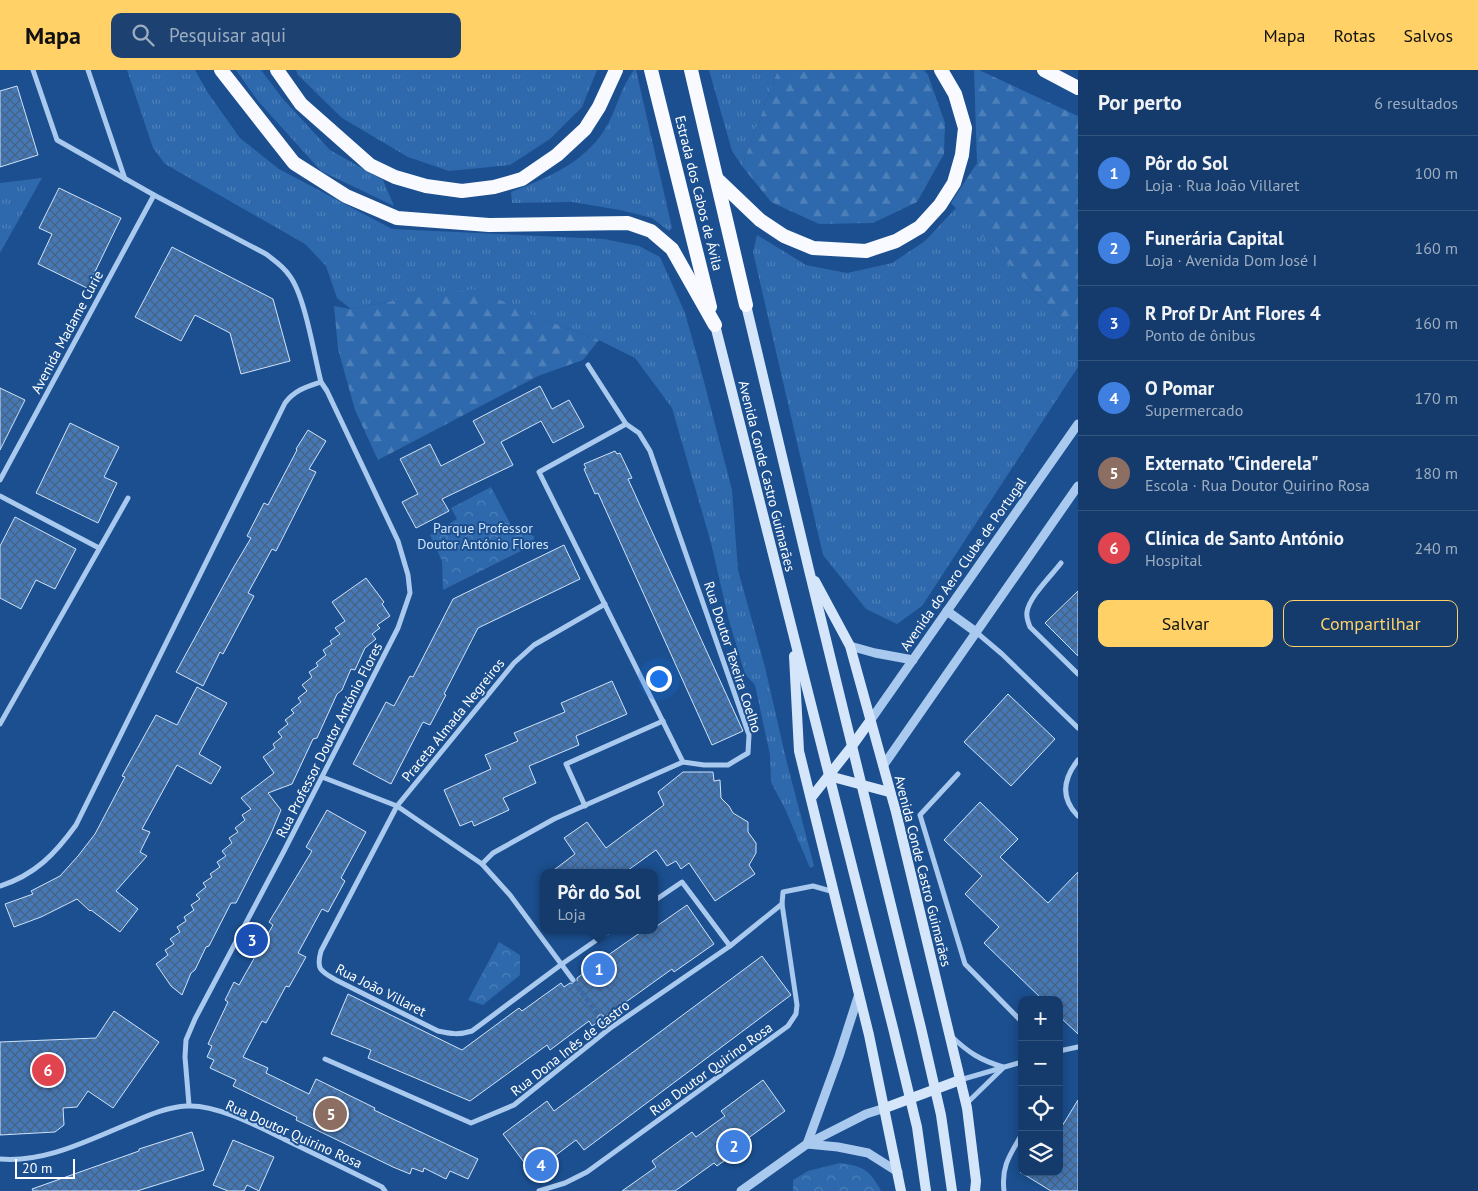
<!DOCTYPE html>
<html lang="pt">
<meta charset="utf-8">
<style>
:root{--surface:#143b6b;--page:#1d4271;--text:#f1f3f6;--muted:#9dadc1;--line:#33557e;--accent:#ffd166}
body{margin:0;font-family:"PT Sans",sans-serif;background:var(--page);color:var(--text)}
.controls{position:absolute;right:15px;bottom:15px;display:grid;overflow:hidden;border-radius:10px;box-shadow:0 2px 12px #0003}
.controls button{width:45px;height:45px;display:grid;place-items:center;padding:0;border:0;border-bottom:1px solid var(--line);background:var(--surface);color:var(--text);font:25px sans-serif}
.scale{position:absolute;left:15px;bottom:12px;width:60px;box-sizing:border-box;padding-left:5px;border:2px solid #fff;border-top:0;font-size:14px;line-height:18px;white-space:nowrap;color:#fff;-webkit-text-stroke:4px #1b4f8f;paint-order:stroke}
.you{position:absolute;left:658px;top:608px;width:18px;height:18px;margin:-12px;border:4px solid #fff;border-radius:50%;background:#1a73e8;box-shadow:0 0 0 8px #1a73e833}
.badge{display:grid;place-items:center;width:32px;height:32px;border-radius:50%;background:var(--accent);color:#fff;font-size:16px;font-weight:700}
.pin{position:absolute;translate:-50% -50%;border:2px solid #fff;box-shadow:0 1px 5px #0006}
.popup{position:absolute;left:540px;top:799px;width:118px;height:65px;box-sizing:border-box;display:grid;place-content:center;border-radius:10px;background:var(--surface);filter:drop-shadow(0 1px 4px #0005);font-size:16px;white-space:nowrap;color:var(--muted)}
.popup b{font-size:19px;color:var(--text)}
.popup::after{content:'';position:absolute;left:50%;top:100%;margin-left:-10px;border:10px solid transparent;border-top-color:var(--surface)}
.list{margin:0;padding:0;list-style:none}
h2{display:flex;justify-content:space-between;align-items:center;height:65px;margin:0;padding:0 20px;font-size:21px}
h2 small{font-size:16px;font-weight:400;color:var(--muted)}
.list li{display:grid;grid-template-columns:32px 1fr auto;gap:15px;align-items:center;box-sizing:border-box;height:75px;padding:0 20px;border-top:1px solid var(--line)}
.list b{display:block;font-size:19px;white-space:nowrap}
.list p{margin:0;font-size:16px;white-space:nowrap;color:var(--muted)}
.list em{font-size:16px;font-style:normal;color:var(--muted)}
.actions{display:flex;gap:10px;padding:15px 20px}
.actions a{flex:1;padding:11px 0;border:1px solid var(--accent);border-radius:10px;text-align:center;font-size:18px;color:var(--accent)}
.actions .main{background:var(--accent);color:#111}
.icon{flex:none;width:28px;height:28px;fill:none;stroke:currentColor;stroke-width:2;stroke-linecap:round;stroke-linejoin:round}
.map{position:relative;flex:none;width:1078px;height:1121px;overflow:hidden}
header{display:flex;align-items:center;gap:30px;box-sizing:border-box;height:70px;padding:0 25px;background:var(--accent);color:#111}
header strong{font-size:24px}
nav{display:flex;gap:28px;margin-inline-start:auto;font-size:18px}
.search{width:350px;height:45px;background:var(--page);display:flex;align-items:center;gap:12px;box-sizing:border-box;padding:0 18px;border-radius:10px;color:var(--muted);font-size:19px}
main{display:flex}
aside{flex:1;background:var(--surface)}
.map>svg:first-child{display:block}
</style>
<header>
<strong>Mapa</strong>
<div class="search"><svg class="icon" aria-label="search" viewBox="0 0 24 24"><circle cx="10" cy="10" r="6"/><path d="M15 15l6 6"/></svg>Pesquisar aqui</div>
<nav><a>Mapa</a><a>Rotas</a><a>Salvos</a></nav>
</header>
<main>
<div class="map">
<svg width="1078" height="1121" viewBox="0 0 1078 1121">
<defs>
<pattern id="grass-tufts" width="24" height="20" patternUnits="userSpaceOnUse" patternTransform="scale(1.25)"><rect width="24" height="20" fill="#2e69ad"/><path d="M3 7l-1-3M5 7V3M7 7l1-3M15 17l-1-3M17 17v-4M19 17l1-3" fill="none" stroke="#4d80b9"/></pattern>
<pattern id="forest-firs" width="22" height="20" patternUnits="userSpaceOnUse" patternTransform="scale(1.25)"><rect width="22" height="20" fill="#2e69ad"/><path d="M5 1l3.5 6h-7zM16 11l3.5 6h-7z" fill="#4d80b9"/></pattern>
<pattern id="park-crowns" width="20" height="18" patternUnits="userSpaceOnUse" patternTransform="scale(1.25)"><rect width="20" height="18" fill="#2e69ad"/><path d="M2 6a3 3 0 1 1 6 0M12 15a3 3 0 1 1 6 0" fill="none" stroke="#4d80b9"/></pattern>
<pattern id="building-cross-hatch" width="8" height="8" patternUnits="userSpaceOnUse" patternTransform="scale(1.25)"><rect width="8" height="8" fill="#4478b7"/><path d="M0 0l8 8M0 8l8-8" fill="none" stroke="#486282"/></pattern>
</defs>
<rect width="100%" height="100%" fill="#1b4f8f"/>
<g fill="url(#grass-tufts)">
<polygon points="127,0 195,0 208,23 240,68 279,99 392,159 604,169 639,176 660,187 685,243 701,300 732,420 738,500 765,597 787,693 814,796 810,798 786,741 771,712 770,685 755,615 745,604 728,547 711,473 672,338 635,288 599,270 540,248 397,230 351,239 337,228 326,196 305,174 165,94 153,78"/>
<polygon points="236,0 261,0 283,29 330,80 383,110 394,136 321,101 258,31"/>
<polygon points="296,0 597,0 582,37 550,69 510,95 449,101 408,87 342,48 298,5"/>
<path d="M634 0H636L672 158 669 161 652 148 620 140 572 132 512 133 511 122C547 108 584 93 605 59 617 40 620 18 634 0Z"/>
<polygon points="709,0 778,0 742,96 732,81"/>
<polygon points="42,108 0,183 0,113"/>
<polygon points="956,138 1078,266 1078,297 922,536 897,554 866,539 823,485 753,182 757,165 806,195 847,203 892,193 925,171"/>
</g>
<g fill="url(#forest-firs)">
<polygon points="778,0 924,0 928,5 945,53 944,84 917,132 873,153 819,154 771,132 742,96"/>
<polygon points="974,0 979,0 1078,46 1078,266 951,133 977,93"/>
<polygon points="475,219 540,248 599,270 583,290 538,306 378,390 355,340 338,279 334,236 351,239 397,230"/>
</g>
<g fill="url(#park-crowns)">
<polygon points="491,417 513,459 534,466 533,475 443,520 442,491 430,465 457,449 451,438"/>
<polygon points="499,872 520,885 520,905 483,935 468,930"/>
<path d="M840 1093C863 1096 870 1100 881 1121H793V1110L808 1101Z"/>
</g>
<g fill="url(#building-cross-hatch)" stroke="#cfe3fa">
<polygon points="17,16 38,85 0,97 0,21"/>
<polygon points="59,118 121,148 87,218 38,194 52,164 39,158"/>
<polygon points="172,177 273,229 290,291 241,304 230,263 195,245 181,271 135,247"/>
<polygon points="540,316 552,339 569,330 584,357 553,373 541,351 501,372 513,395 442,429 449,441 416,458 402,432 418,424 400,389 430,374 441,396 464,384 485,373 473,351"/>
<polygon points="0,318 25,330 0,380"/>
<polygon points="70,353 119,377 104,407 117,413 98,453 36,423"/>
<polygon points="308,360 326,371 309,399 316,402 276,481 272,479 248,523 254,526 223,584 220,582 203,616 176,602 232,500 251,468 247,466 264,433 268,435 297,380 296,379"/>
<polygon points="615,381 617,384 620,383 632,408 628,409 743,661 712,675 598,423 595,424 584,399 586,398 584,394"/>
<polygon points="15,447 76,479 55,519 36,510 21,539 0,528 0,476"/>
<polygon points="564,475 580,509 478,558 444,624 446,625 430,655 423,652 391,714 353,694 386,632 394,636 410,606 413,607 453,529"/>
<polygon points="366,508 384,532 382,534 390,546 377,555 380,558 372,564 376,569 365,578 355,600 351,599 342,620 337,624 317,668 313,669 292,714 268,723 281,740 270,766 236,833 231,833 209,876 206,877 195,900 191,903 182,925 171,916 156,894 168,885 165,880 174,874 170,869 180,862 177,857 186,851 184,847 194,840 191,835 200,829 196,825 206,817 203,813 212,807 210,804 220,797 217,792 226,786 222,781 232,773 229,768 238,762 235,758 245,750 242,745 251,739 241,728 274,703 263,687 275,678 273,674 282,667 278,662 288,654 285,650 294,643 291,640 301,632 298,628 307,621 302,615 312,607 309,602 318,596 316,593 326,585 323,580 332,574 330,571 340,564 335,558 345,551 332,532"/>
<polygon points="1078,521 1078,586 1045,553"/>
<polygon points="612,611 627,644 576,666 579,675 529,696 536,713 503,728 509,740 474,756 472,751 460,756 444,720 491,699 485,685 518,671 514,663 565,642 561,633"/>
<polygon points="197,617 227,633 199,684 221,697 211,714 177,695 142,759 150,762 140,782 147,786 116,821 138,839 120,862 91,840 90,841 77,829 41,847 14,857 5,834 33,824 31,821 60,806 78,786 95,764 125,707 122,706 156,645 177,655"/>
<polygon points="1008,624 1055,669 1011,716 964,672"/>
<polygon points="683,702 713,702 714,711 720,710 721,728 729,736 733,743 748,752 748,762 756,773 756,783 749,795 755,804 715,831 689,793 681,799 676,791 667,796 656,780 624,803 550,803 575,784 564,768 587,752 606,778 664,735 658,722"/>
<polygon points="980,732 1018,769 1000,787 1048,833 1078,802 1078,964 1059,946 1059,930 1043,930 984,873 999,857 965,824 982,806 944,770"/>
<polygon points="327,740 366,762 341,808 345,811 328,842 322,839 298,883 306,887 289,917 286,916 266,953 262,951 243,987 268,998 266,1003 309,1024 316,1009 375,1038 374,1040 478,1089 468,1109 450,1101 446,1109 424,1098 423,1102 412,1098 410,1104 393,1097 296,1050 297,1047 233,1016 236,1010 210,998 214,990 207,987 212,976 208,974 228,932 225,930 234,912 239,915 273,855 269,852 312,781 306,777"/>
<polygon points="687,835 714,874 674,902 672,899 605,947 602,945 599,945 597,948 598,952 592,956 589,951 550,980 547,975 470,1031 368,988 371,980 331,964 348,924 462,980 519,938 522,941 561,913 564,917 570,913 575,914 577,911 577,908 604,888 644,860 654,860 654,858"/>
<polygon points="762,886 791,925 584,1080 576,1070 532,1103 503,1064 547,1031 554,1041"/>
<polygon points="114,941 159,972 113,1038 88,1021 77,1037 63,1038 64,1055 55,1062 0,1065 0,972 96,968"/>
<polygon points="763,1010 785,1041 743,1072 746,1075 717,1096 714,1093 675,1121 622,1121 656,1097 652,1091 692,1062 696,1067 725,1046 721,1041"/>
<polygon points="1078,1030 1078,1121 1051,1121 1020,1102 1059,1102 1059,1061"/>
<polygon points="192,1062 204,1100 137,1121 33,1121 32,1119 139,1081 139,1079"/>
<polygon points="233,1070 274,1087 259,1121 247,1115 244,1121 228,1121 213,1115"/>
</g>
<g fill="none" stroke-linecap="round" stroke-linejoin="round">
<polyline stroke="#3d69a0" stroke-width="5" stroke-dasharray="5 2.5" stroke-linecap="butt" points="573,910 601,949"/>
<g stroke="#a9c9ee" stroke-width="5">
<path d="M33 0 57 70 154 125 266 184C275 191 283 196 289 205 305 225 314 285 321 312L327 321 398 471 408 505 410 523 398 558 284 781 195 949 186 970 185 987 189 1035"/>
<polyline points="88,0 125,109"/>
<polyline points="588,295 626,354"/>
<polygon points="626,354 639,363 650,381 749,665 748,683 728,695 704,695 683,692 539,402"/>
<polyline points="0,410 154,125"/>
<polyline points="0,426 99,478"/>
<path d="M1061 493C1052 505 1029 527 1027 542 1026 547 1028 552 1030 557L1078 604"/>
<path d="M605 534 534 575 514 593 397 736 321 881C316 899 320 901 336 910L438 961C451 964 459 965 472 961L562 894 611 860"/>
<polyline points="976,562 1002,584 1078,658"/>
<polyline points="0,654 128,428"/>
<path d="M1078 690C1063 709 1060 728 1078 746"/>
<polyline points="958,704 920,745 965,894 1022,952"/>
<polyline points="322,707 397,736 482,794 510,825 573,910"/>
<polyline points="585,736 566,694 663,651"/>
<polyline points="482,794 493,783 554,749 683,692"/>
<path d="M0 816C35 805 55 784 76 755L285 333C295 320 306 317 321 312"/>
<polyline points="654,831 682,812 730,876"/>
<polyline points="601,949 609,959"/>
<path d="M951 966C969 983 980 990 1003 997"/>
<polyline points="1059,981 1078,977"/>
<polyline points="325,989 471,1053 514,1035 609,959 730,876 782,834"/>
<polyline points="960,1010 1022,992"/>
<polyline points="966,1034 1003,998"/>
<path d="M0 1089C47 1093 90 1069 133 1052 151 1044 168 1037 187 1036 218 1034 263 1059 290 1072 321 1087 352 1102 382 1117L385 1121"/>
<polyline points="539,1121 565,1113 587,1102 788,956 796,944 797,935 782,834 783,822 813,816 834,822"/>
<path d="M1004 1121C1001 1096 1010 1085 1022 1064"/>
</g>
<g stroke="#a9c9ee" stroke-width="9">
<polyline points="947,541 976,562"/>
<polyline points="850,576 875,583 913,590"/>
<polyline points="870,651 1078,354"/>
<polyline points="883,696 1078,416"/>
<polyline points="807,1074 839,986 859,924"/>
<polyline points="807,1074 838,1077 868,1083 898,1102"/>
<polyline points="741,1121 807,1074 866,1044 885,1038"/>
</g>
<g stroke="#d6e6fa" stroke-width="10">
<polyline points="746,235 809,500 921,958 941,1045 952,1121"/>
<polyline points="715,255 893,958 917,1057 926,1121"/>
<polyline points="815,511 850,576 896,742 967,1038 976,1111 975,1121"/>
<polyline points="794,586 799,681 869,965 901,1121"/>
<polyline points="829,706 889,722"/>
<polyline points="811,728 852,676 870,651"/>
<polyline points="885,1038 960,1010"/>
</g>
<g stroke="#f8faff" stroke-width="14">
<polyline points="221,0 294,93 346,126 397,148 489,155 628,153 651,161 672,179 715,255"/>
<polyline points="277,0 301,34 370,95 395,107 426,116 462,121 494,117 522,109 557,85 585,59 599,37 616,0"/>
<polyline points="651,0 710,237"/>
<polyline points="691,0 746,235"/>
<polyline points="1044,0 1078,18"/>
<polyline points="717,109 760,150 784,166 813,178 866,181 896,171 920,157 940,135 954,113 962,85 965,58 955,24 941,0"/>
</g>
</g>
<g text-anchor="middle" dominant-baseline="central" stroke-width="4" stroke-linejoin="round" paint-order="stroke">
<g font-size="14" fill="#fff" stroke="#1b4f8f">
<text transform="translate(699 123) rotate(76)">Estrada dos Cabos de Ávila</text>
<text transform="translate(67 262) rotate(-62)">Avenida Madame Curie</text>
<text transform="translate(767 406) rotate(76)">Avenida Conde Castro Guimarães</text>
<text transform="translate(963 494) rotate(-55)">Avenida do Aero Clube de Portugal</text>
<text transform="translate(733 587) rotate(72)">Rua Doutor Texeira Coelho</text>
<text transform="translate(453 650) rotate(-51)">Praceta Almada Negreiros</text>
<text transform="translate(329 670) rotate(-63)">Rua Professor Doutor António Flores</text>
<text transform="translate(923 801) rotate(76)">Avenida Conde Castro Guimarães</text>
<text transform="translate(381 920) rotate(27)">Rua João Villaret</text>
<text transform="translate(570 978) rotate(-38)">Rua Dona Inês de Castro</text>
<text transform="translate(711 999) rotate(-36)">Rua Doutor Quirino Rosa</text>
<text transform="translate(294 1064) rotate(24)">Rua Doutor Quirino Rosa</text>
</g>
<g font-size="14" fill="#cfe3fa" stroke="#1b4f8f">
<text x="483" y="458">Parque Professor<tspan x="483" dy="16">Doutor António Flores</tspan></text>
</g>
</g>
</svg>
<div class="controls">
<button>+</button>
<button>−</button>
<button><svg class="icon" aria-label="locate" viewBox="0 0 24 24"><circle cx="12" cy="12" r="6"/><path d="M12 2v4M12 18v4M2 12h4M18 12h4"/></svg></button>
<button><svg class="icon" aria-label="layers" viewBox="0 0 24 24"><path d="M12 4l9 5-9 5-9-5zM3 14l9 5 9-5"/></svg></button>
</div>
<div class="scale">20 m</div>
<div class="you"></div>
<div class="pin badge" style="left:599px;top:899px;background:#3f7fe0">1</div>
<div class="popup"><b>Pôr do Sol</b>Loja</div>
<div class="pin badge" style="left:734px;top:1076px;background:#3f7fe0">2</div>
<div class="pin badge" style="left:252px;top:870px;background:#1a4fb4">3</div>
<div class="pin badge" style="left:541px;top:1095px;background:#3f7fe0">4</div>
<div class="pin badge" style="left:331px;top:1044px;background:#8d6e63">5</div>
<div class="pin badge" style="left:48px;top:1000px;background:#e0444e">6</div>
</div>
<aside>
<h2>Por perto<small>6 resultados</small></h2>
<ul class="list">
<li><span class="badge" style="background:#3f7fe0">1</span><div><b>Pôr do Sol</b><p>Loja · Rua João Villaret</p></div><em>100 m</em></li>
<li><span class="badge" style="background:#3f7fe0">2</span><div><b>Funerária Capital</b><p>Loja · Avenida Dom José I</p></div><em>160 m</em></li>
<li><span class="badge" style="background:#1a4fb4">3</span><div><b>R Prof Dr Ant Flores 4</b><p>Ponto de ônibus</p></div><em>160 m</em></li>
<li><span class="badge" style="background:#3f7fe0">4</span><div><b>O Pomar</b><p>Supermercado</p></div><em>170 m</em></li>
<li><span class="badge" style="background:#8d6e63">5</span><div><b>Externato &quot;Cinderela&quot;</b><p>Escola · Rua Doutor Quirino Rosa</p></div><em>180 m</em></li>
<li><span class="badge" style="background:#e0444e">6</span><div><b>Clínica de Santo António</b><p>Hospital</p></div><em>240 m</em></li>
</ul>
<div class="actions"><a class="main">Salvar</a><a>Compartilhar</a></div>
</aside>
</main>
